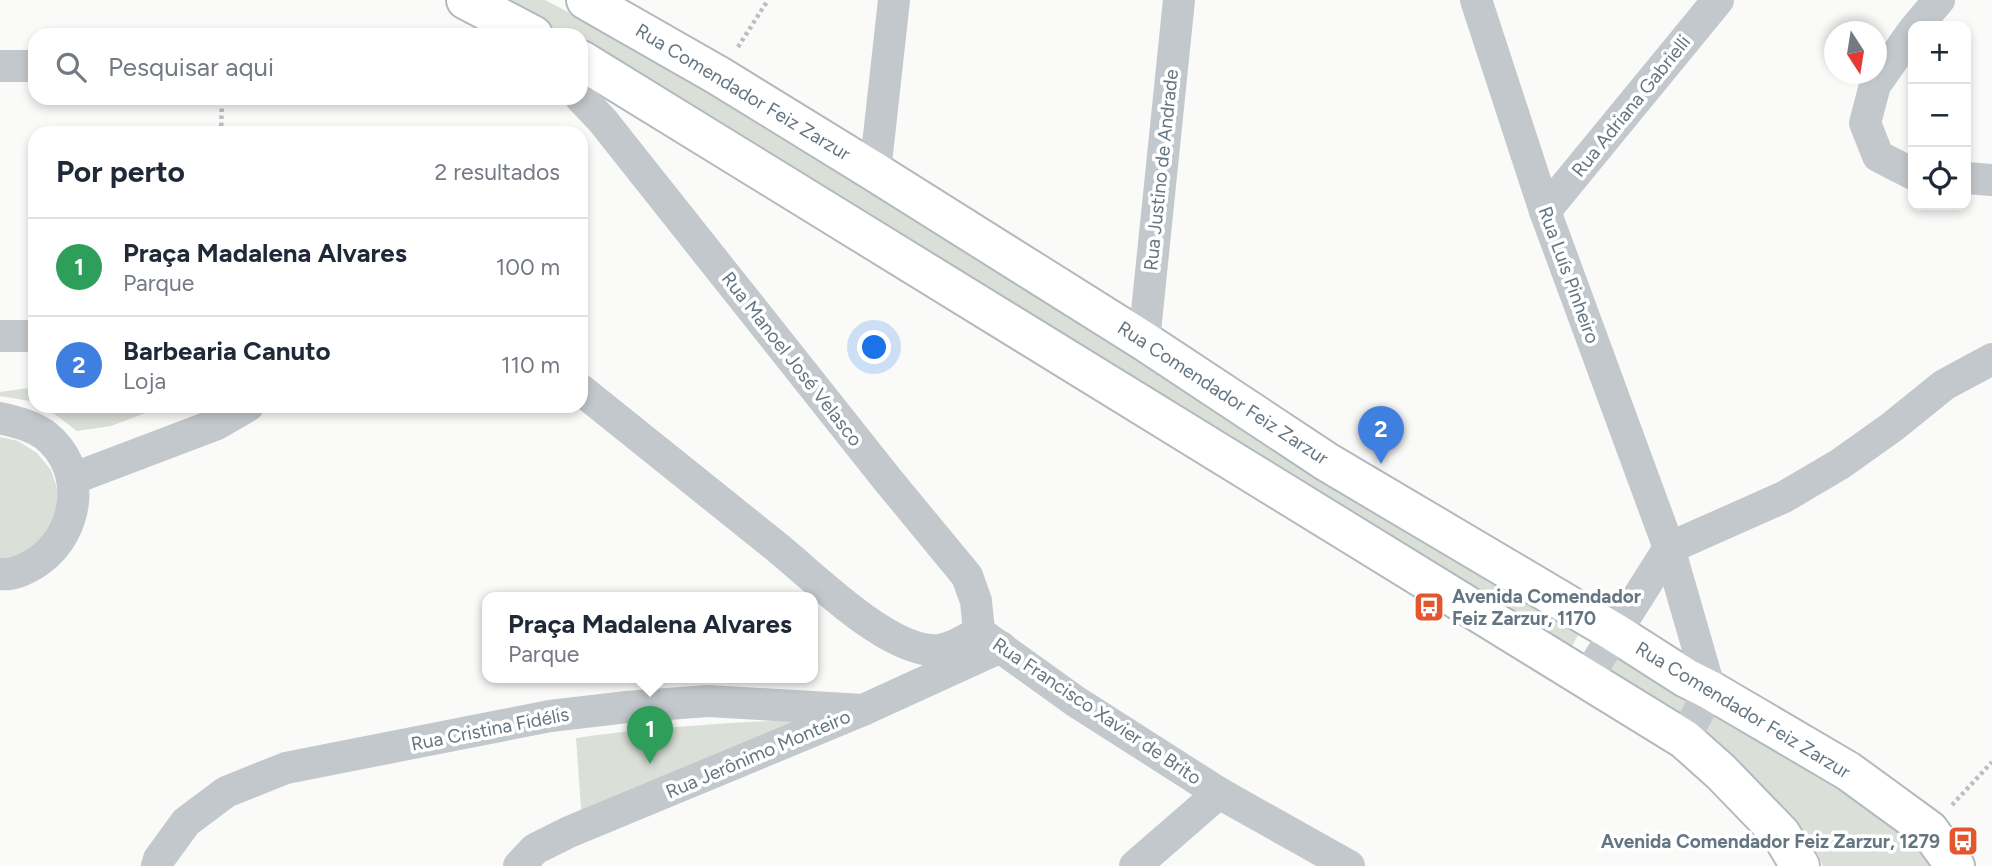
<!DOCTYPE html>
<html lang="pt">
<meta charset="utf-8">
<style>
:root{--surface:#fff;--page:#f2f2f3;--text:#1f2937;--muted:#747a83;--line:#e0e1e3;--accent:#e4572e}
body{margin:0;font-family:Figtree,sans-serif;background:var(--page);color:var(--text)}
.controls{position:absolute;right:21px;top:21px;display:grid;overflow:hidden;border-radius:14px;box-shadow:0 4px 10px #0003}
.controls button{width:63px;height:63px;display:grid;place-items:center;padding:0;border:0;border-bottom:2px solid var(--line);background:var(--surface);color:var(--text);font:35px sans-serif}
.compass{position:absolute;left:1824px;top:21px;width:63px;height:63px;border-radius:50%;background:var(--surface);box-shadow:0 4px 10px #0003;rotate:168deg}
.you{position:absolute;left:875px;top:348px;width:24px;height:24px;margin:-18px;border:5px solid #fff;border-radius:50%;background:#1a73e8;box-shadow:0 0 0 10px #1a73e833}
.badge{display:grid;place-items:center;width:46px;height:46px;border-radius:50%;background:var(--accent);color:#fff;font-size:23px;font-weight:700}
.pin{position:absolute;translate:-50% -58px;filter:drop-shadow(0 2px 4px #0008)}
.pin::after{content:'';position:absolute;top:37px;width:24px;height:21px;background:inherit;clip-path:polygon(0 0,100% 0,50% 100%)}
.popup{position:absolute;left:482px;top:592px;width:336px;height:91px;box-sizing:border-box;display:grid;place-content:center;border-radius:14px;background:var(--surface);filter:drop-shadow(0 2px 5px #0005);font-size:23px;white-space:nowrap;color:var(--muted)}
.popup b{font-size:26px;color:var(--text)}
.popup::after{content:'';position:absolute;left:50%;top:100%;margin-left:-14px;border:14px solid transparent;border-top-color:var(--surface)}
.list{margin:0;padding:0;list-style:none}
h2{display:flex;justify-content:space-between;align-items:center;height:91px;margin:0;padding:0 28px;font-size:30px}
h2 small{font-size:23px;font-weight:400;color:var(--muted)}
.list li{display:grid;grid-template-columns:46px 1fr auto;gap:21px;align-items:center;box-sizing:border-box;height:98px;padding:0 28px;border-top:2px solid var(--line)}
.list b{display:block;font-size:26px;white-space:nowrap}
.list p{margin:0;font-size:23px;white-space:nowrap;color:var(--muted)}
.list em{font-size:23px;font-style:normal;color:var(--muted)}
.icon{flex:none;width:38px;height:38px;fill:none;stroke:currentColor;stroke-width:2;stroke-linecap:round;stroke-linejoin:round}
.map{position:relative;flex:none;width:1992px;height:866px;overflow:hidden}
.search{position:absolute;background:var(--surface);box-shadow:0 4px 10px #0003;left:28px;top:28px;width:560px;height:77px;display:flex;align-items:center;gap:18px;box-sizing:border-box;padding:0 24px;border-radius:21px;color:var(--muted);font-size:26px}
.panel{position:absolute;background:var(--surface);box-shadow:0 4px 10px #0003;left:28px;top:126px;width:560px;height:287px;border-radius:21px}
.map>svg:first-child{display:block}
</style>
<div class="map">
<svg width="1992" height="866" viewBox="0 0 1992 866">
<rect width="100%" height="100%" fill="#fafaf8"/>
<g fill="#dadfd7">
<polygon points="494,0 545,0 678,70 843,176 1241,425 1582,629 1569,651 658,83 581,44 581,35 563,35"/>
<polygon points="35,387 35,402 0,396 0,392"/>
<polygon points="44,406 164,406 111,426 77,431"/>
<polygon points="0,437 18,441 37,453 51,470 58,491 57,512 35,549 0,563"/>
<polygon points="1612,648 1694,694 1679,724 1602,675"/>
<polygon points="1718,708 1906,826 1941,866 1823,866 1818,854 1752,781 1700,735"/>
<path d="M833 718 582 820 576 738C661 726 747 722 833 718Z"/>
</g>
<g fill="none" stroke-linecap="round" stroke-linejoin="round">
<g stroke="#b3babf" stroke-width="42">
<g id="secondary">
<polyline points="466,0 533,35"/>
<polyline points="586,0 719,76 875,172 1144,341 1327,462 1614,632 1686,678 1710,690 1848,771 1929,830 1955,866"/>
<polyline points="581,60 1684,739 1721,772 1781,834 1800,866"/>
</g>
</g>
<g stroke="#bbbfc2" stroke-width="4.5" stroke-dasharray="3.5 3.5" stroke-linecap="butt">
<polyline points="738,47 768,0"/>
<polyline points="221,133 222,98"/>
<polyline points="1952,805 1992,762"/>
</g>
<g stroke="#c3c8cc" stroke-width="32">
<polyline points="1476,0 1545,211 1669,548 1710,690 1684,739"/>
<polyline points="1917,26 1939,0"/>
<polyline points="1913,31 1875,85 1865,123 1878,156 1913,174"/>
<polyline points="0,66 35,66"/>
<polyline points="581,98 602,120 887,479 967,576 976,601 979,632"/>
<polyline points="875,172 894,0"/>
<polyline points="1966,178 1992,180"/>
<polyline points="1545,211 1718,0"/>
<polyline points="0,336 35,336"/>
<polyline points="1144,341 1179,0"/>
<path d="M581 390C645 442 709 493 773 544 812 575 880 645 930 650 947 652 965 640 979 632"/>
<path d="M0 418C16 422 31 425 45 435 87 468 80 530 40 560 29 568 13 576 0 574"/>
<polyline points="72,479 217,424 248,406"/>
<polyline points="1669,548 1784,497 1840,464 1892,427 1944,385 1992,359"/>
<polyline points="983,635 1075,701 1219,793 1349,866"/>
<polyline points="1586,679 1669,548"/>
<polyline points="157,866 159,859 186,822 226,792 286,768 550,716 627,707 708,701 863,710"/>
<polyline points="519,866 535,849 569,832 863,710 1001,647"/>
<polyline points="1135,866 1219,793"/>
</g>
<use href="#secondary" stroke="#fff" stroke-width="38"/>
</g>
<defs>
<g id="bus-square" transform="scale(1.575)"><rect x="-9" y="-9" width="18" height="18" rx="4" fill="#e4572e" stroke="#fff"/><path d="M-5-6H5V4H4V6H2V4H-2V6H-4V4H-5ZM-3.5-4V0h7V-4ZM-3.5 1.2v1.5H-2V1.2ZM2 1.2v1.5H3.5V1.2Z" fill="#fff"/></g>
</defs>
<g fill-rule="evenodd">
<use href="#bus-square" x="1429" y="607"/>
<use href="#bus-square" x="1963" y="841"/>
</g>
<g text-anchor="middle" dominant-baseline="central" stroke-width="7" stroke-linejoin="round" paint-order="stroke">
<g font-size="19" fill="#657683" stroke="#fff">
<text transform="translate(743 92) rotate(31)">Rua Comendador Feiz Zarzur</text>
<text transform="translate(1631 106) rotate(-51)">Rua Adriana Gabrielli</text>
<text transform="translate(1161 170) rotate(-84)">Rua Justino de Andrade</text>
<text transform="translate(1569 275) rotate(70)">Rua Luís Pinheiro</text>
<text transform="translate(792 359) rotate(52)">Rua Manoel José Velasco</text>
<text transform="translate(1223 393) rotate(33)">Rua Comendador Feiz Zarzur</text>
<text transform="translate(1743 710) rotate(31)">Rua Comendador Feiz Zarzur</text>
<text transform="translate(1097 711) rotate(34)">Rua Francisco Xavier de Brito</text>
<text transform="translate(490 729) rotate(-11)">Rua Cristina Fidélis</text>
<text transform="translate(758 754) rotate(-23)">Rua Jerônimo Monteiro</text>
</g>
<g font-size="19" font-weight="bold" fill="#657683" stroke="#fff" text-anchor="start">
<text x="1452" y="596">Avenida Comendador<tspan x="1452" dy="22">Feiz Zarzur, 1170</tspan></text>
<text x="1940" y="841" text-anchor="end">Avenida Comendador Feiz Zarzur, 1279</text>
</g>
</g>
</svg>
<div class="controls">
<button>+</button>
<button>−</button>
<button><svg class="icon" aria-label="locate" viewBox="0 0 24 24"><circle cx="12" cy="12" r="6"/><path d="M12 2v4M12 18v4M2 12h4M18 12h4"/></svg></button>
</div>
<svg class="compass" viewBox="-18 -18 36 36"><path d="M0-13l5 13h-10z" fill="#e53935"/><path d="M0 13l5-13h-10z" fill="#747a83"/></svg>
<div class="you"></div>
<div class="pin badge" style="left:650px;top:764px;background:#2e9e5b">1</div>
<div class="popup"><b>Praça Madalena Alvares</b>Parque</div>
<div class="pin badge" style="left:1381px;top:464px;background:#3f7fe0">2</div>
<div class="search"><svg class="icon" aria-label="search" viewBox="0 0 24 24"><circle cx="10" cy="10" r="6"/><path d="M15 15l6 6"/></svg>Pesquisar aqui</div>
<section class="panel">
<h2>Por perto<small>2 resultados</small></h2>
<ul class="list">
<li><span class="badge" style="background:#2e9e5b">1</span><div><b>Praça Madalena Alvares</b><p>Parque</p></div><em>100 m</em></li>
<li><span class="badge" style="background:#3f7fe0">2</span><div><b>Barbearia Canuto</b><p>Loja</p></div><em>110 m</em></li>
</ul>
</section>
</div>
